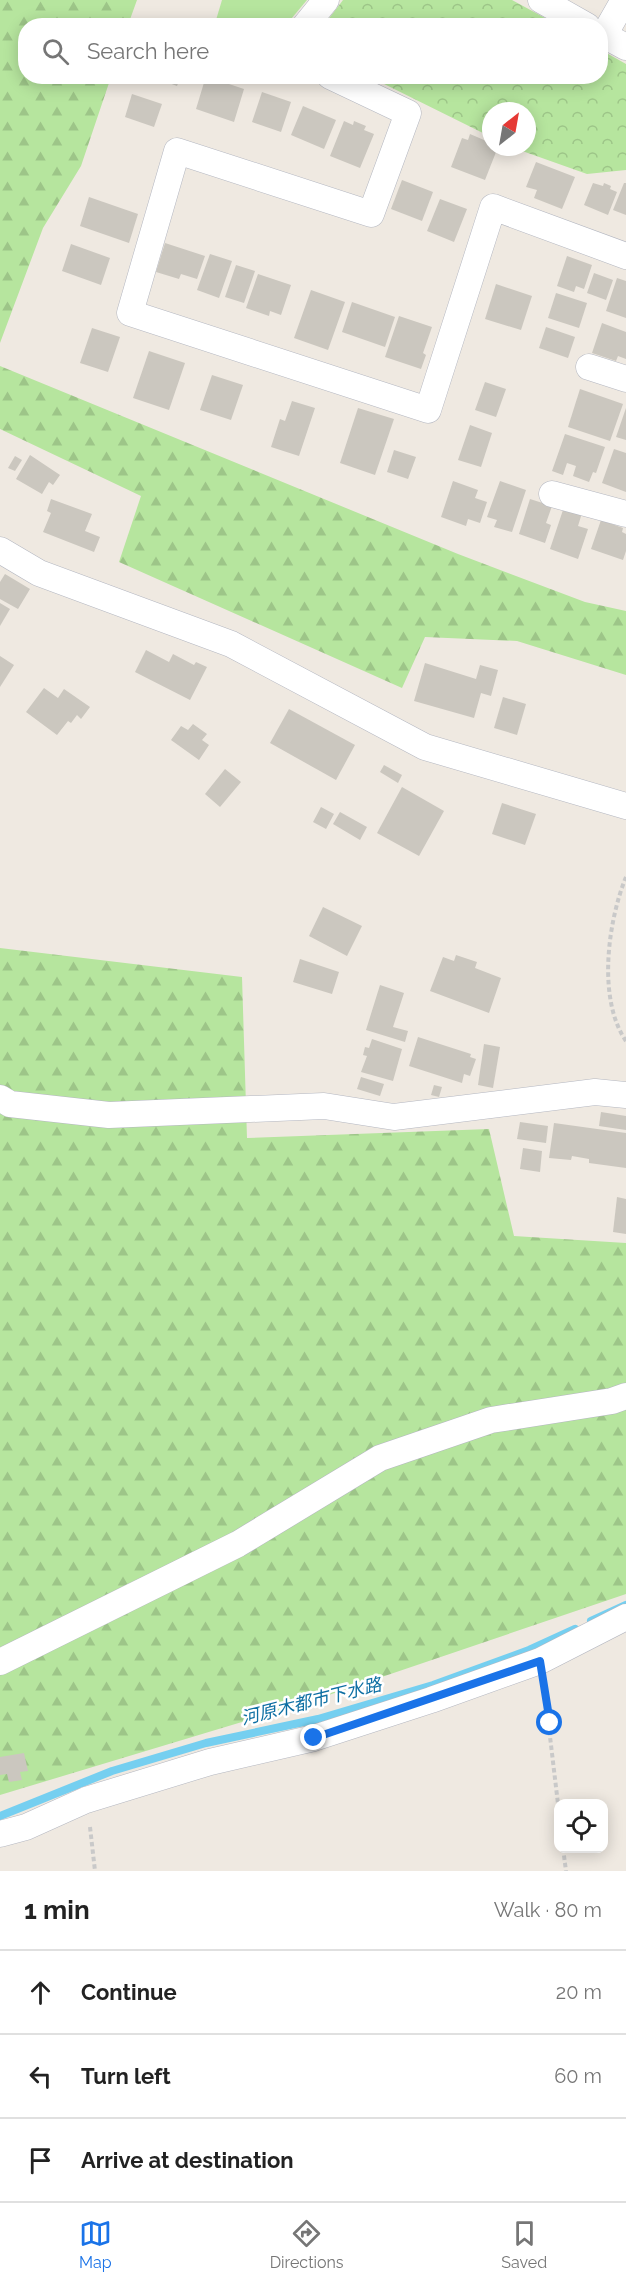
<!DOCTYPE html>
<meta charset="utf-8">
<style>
:root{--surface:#fff;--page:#f2f2f2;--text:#222;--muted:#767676;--line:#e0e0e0;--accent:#1a73e8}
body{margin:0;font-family:Raleway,"Noto Sans JP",sans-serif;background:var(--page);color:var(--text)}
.controls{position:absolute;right:18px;bottom:18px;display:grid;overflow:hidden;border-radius:12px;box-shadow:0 3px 15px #0003}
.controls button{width:54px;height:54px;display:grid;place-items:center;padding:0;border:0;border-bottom:2px solid var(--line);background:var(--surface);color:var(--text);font:30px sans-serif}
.compass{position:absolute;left:482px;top:102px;width:54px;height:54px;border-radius:50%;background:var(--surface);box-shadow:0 3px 15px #0003;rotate:31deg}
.stop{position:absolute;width:18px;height:18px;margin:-14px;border:4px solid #1a73e8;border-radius:50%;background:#fff}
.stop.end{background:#1a73e8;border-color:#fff;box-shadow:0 2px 6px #0008}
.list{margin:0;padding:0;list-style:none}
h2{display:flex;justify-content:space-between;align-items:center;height:78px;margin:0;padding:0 24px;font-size:26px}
h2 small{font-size:20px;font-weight:400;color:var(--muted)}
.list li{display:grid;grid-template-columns:39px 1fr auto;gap:18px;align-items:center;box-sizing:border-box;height:84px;padding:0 24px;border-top:2px solid var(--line)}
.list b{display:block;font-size:22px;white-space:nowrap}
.list em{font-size:20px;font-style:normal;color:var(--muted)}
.icon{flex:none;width:33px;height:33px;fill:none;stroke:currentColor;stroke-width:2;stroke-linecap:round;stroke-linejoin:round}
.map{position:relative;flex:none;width:626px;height:1871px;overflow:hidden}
.search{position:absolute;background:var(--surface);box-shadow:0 3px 15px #0003;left:18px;right:18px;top:18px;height:66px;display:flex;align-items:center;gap:15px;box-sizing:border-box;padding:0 21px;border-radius:24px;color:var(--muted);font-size:22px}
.sheet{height:330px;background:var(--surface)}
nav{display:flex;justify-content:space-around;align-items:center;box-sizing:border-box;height:84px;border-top:2px solid var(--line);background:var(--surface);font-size:16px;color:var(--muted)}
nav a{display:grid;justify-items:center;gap:3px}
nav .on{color:var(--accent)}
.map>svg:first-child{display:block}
</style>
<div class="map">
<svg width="626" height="1871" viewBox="0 0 626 1871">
<defs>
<pattern id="forest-firs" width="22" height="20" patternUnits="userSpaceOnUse" patternTransform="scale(1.5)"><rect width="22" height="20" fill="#b6e59e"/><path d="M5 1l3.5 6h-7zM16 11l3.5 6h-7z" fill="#9dc588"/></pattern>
<pattern id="park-crowns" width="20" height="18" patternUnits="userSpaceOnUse" patternTransform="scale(1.5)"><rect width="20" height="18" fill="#b6e59e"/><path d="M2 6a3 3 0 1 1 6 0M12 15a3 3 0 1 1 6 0" fill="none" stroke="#9dc588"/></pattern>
</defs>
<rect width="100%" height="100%" fill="#efe9e1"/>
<polygon fill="#b6e59e" points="222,0 307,0 286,25 229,25 216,20"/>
<g fill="url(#forest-firs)">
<polygon points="0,0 137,0 128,25 26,26 26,76 111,77 81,166 43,228 0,343"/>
<polygon points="0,366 458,554 585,602 626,611 626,675 517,641 425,637 402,688 119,562 141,496 0,429"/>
<polygon points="0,948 242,977 247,1138 489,1129 514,1236 626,1243 626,1594 308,1702 0,1795"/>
</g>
<g fill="url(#park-crowns)">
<polygon points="343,0 512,0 558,25 324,25"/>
<polygon points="601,50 626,64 626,170 587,174 511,147 527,147 527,111 491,111 491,137 370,77 600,76"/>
</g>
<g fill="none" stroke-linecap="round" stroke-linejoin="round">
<g stroke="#75cff0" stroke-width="8">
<polyline points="591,1621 626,1605"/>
<polyline points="0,1816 112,1771 206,1743 318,1719 433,1685 529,1650 575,1629"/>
</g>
</g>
<g fill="#cbc7bf">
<polygon points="150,76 181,76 177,86"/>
<polygon points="206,76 224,76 223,82 244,89 234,122 196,109"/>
<polygon points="262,92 291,102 281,132 252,122"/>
<polygon points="132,94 162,104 154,127 125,117"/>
<polygon points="303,106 336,120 324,149 291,135"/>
<polygon points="344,121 353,125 354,121 366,126 364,130 374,134 360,168 330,156"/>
<polygon points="470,134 491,143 491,147 498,147 485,180 451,167 462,138 468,140"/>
<polygon points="536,162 575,177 562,209 534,198 537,190 526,187"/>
<polygon points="402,180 433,192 422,221 391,209"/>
<polygon points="593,183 603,186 604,183 611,186 610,189 617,192 608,215 584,205"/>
<polygon points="624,183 626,183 626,215 613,210"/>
<polygon points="89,197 138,214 129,243 80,226"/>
<polygon points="440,199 467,209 454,242 427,231"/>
<polygon points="165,243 205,256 197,279 181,274 179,279 156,272"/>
<polygon points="71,244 110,258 101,285 62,271"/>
<polygon points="210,254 232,261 219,298 197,290"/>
<polygon points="567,256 592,265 584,289 576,286 574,292 557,286"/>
<polygon points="236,265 255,271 244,303 225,297"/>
<polygon points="594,273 613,280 606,300 587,293"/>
<polygon points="258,274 291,285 281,315 270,311 269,316 246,308"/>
<polygon points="617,278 626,281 626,318 606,311"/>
<polygon points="496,284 532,296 521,330 485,319"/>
<polygon points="311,290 345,302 328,350 294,338"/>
<polygon points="556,293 587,303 579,328 548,318"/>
<polygon points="352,302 395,317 385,347 342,332"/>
<polygon points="399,316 432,327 423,353 426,355 421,369 385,357"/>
<polygon points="602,323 626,332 626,359 618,356 616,361 592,353"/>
<polygon points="546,327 575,337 568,358 539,348"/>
<polygon points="92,328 120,337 108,372 80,363"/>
<polygon points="149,351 185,363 169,410 133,398"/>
<polygon points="212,375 243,385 231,420 200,410"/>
<polygon points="485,382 506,389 496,417 475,410"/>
<polygon points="580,389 623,404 610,441 568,427"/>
<polygon points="292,401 315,408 299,456 271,447 280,419 285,421"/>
<polygon points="358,408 394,419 375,475 340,463"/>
<polygon points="626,408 626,440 616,437"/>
<polygon points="470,425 492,433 481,467 458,460"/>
<polygon points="565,434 605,447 596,473 593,472 589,482 573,476 576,466 567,463 563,475 552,471"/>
<polygon points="614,449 626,453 626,492 602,483"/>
<polygon points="394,450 416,457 408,479 387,472"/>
<polygon points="30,455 60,475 53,485 49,482 42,494 16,479"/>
<polygon points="15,456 22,460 15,471 8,468"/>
<polygon points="453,481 478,490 475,498 487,502 480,523 468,519 466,526 441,517"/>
<polygon points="500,481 526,490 512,532 494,527 497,520 487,517"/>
<polygon points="51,499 92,514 85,531 100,537 94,552 43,532 51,513 47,511"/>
<polygon points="530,499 552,506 546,523 551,525 545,543 519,534"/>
<polygon points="564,507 582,513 578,526 588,529 578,559 550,549"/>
<polygon points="601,520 623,528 622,532 626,534 626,551 623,560 591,549"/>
<polygon points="5,574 30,589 18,609 0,599 0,582"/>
<polygon points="0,603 10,609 0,626"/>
<polygon points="146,650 169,662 173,654 194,665 196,662 207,667 190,700 135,672"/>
<polygon points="0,656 14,665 0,687"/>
<polygon points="425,663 476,679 480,665 498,670 491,696 481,693 474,718 414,701"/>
<polygon points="44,688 58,698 64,689 90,707 81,719 77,715 71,723 68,721 57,735 26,712"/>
<polygon points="503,697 526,704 517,735 494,728"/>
<polygon points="289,709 355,745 336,780 270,743"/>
<polygon points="193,724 207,734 202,740 209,745 199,760 171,740 181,726 188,730"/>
<polygon points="384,765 402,775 398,783 380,772"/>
<polygon points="225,769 241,782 220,807 205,794"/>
<polygon points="402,787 444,811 419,856 377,833"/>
<polygon points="502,803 536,814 525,845 492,834"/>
<polygon points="321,807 334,814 326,829 313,822"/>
<polygon points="340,812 367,827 360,840 333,824"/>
<polygon points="323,907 362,926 347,956 309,936"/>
<polygon points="456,955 477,962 475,968 501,978 489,1013 430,991 443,957 454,961"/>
<polygon points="300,959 339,972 332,994 293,982"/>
<polygon points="380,985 404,993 393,1027 408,1031 405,1042 366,1030"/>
<polygon points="418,1037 471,1054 470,1057 476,1059 470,1076 464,1074 462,1083 409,1066"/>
<polygon points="372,1039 402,1049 393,1081 361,1072 367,1056 363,1055 365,1047 369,1048"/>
<polygon points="484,1044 500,1047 493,1088 478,1085"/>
<polygon points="361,1077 384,1084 380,1096 357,1089"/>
<polygon points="434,1085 442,1087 439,1097 431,1095"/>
<polygon points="601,1112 626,1116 626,1130 599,1126"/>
<polygon points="520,1122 548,1126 546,1143 517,1139"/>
<polygon points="554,1123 626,1133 626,1168 589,1163 589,1159 572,1156 571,1160 549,1158"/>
<polygon points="523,1148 542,1151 540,1172 520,1169"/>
<polygon points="617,1197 626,1199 626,1234 613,1232"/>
<polygon points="24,1753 28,1771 20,1772 22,1780 9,1782 7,1774 0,1775 0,1757"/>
</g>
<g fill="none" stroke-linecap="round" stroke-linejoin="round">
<g stroke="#b4b7c1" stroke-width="27">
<g id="street">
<polyline points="541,0 587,26"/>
<polyline points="305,26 326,0"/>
<polyline points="600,33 626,47"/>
<polyline points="604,35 624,0"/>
<polyline points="330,76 408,113 371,214 177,151 130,313 428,410 493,207 626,256"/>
<polyline points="589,367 626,379"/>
<polyline points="552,494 626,514"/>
<polyline points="0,550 39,573 231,644 425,747 626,806"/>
<polyline points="0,1098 10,1104 109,1115 324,1106 394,1117 595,1092 626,1095"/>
<polyline points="0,1662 238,1544 380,1458 491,1420 612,1401 626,1396"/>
<polyline points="0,1834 26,1827 86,1800 210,1762 314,1738 431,1700 540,1661 626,1617"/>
</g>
</g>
<g stroke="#c9c9c9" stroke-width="4" stroke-dasharray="4.5 3" stroke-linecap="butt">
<path d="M626 877C608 921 597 999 626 1041"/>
<polyline points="544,1686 558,1804"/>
<polyline points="90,1827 95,1871"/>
<polyline points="563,1848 566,1871"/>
</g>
<use href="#street" stroke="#fff" stroke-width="26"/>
</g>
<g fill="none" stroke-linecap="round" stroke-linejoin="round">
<polyline stroke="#1a73e8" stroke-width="8" points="314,1738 540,1661 550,1723"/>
</g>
<g text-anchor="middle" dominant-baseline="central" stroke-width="5" stroke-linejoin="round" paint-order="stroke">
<g font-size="18" font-style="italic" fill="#0d6fa3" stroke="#fff">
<text transform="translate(311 1701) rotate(-14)">河原木都市下水路</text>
</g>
</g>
</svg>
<div class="controls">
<button><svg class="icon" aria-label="locate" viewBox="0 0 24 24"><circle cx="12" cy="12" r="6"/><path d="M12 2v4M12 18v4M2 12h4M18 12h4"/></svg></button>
</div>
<svg class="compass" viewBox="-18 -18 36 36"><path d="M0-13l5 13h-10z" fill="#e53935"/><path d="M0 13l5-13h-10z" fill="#767676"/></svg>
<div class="stop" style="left:550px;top:1723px"></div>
<div class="stop end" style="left:314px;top:1738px"></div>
<div class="search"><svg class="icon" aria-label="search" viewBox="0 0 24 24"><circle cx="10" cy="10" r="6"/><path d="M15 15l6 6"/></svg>Search here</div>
</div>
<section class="sheet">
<h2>1 min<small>Walk · 80 m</small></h2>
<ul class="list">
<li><svg class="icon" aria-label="ahead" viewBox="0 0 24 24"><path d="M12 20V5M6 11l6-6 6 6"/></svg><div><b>Continue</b></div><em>20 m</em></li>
<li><svg class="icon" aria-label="left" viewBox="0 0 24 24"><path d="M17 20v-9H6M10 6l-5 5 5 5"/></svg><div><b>Turn left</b></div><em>60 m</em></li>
<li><svg class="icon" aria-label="arrive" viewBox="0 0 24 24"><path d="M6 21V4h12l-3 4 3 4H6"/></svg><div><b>Arrive at destination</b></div></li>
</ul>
</section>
<nav>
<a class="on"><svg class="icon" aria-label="map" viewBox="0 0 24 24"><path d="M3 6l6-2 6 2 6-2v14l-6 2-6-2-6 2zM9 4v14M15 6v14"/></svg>Map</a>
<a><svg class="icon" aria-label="directions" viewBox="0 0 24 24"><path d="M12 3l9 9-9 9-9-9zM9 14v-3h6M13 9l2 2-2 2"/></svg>Directions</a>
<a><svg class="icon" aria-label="saved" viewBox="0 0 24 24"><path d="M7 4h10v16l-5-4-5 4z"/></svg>Saved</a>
</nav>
